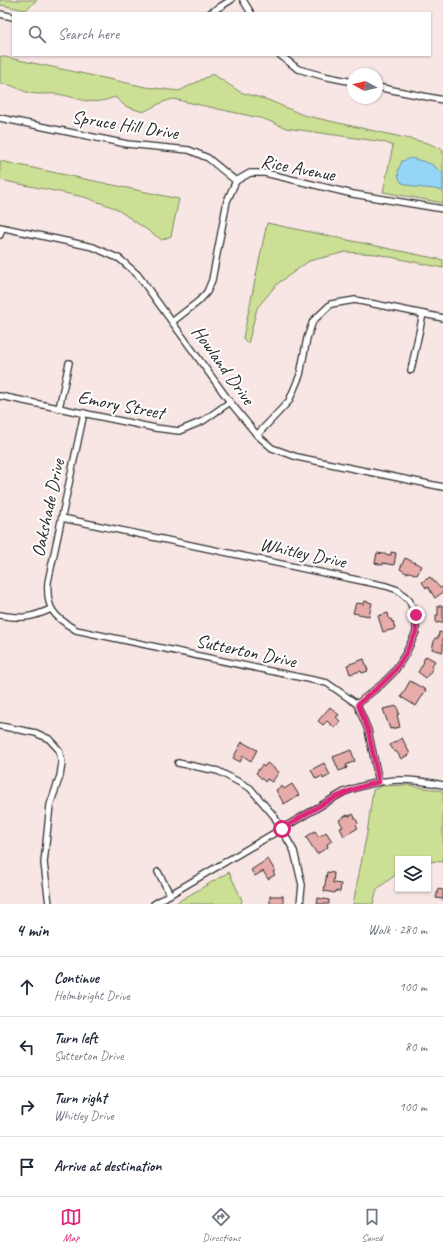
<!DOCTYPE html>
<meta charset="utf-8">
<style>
:root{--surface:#fff;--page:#f2f2f3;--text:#1f2937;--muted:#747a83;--line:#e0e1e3;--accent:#db2777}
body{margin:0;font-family:Caveat,sans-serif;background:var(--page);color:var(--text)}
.controls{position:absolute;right:12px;bottom:12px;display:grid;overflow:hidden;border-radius:0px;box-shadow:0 1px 3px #0004}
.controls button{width:36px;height:36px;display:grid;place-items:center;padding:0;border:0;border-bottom:1px solid var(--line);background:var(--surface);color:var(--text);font:20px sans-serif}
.compass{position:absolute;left:347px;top:68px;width:36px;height:36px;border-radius:50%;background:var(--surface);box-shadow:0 1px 3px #0004;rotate:278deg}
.stop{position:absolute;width:12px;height:12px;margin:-9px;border:3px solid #db2777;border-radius:50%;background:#fff}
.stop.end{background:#db2777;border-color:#fff;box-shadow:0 1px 4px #0008}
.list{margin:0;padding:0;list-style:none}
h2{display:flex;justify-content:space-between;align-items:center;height:52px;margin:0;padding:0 16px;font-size:17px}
h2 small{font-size:13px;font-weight:400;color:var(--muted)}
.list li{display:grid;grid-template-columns:26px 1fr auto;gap:12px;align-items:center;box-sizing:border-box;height:60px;padding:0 16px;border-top:1px solid var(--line)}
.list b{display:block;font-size:15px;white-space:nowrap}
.list p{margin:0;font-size:13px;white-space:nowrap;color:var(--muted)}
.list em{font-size:13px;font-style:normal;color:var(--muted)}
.icon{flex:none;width:22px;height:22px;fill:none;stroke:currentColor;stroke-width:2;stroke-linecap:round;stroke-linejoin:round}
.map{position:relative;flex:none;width:443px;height:904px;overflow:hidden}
.search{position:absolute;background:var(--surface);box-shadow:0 1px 3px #0004;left:12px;right:12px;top:12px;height:44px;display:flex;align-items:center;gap:10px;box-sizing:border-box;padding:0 14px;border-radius:0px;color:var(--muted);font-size:15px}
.sheet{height:292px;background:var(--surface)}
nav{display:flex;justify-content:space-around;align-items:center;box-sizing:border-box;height:56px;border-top:1px solid var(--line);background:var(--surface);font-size:11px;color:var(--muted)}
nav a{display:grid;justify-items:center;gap:2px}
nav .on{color:var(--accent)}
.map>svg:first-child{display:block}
</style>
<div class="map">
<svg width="443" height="904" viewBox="0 0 443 904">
<rect width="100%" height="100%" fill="#f8e6e5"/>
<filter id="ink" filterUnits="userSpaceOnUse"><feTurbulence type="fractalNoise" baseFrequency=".025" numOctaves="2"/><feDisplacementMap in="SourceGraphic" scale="8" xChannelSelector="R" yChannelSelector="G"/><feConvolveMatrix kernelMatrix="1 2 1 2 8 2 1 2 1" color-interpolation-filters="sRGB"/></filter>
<g filter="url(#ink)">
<g fill="#cce095" stroke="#7c8660">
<polygon points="0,0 37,0 26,10 0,5"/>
<path d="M0 56 146 87 179 91 213 74 240 92 268 100 303 115 428 143 443 150V203L383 192 393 146 384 142 286 128 264 119 173 99 163 102 143 112 125 106 115 97C88 107 83 98 57 94 48 93 38 95 29 93 18 89 12 84 0 84Z"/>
<polygon points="0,161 179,199 171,236 162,240 115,208 84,197 0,180"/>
<polygon points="267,223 443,260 443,268 376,254 346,252 309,261 277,284 257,308 248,344 243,338"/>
<polygon points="408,785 443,791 443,862 428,861 428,859 398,859 398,873 377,889 373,904 353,904 367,833 373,790 382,786"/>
<polygon points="229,872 242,900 241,904 174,904"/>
</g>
<path fill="#95d6f7" stroke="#6b92a5" d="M411 158 422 161 431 164 443 173V191L435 189 415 187 402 183C396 175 398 170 402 161Z"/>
<g fill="#e7aca9" stroke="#2b2b2b">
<polygon points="391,552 396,553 394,565 383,563 383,565 375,563 377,553 391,555"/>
<polygon points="405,558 422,566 417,575 410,572 406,573 400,569"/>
<polygon points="430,577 440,588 442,587 443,589 443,592 435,598 428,587 426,588 422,582"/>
<polygon points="365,601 372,603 369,616 353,613 356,603 364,604"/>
<polygon points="438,606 443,606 443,622 436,623 436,615 438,615"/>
<polygon points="388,613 389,619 391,619 392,622 393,621 395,629 383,632 378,616"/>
<polygon points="439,632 443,633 443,652 432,649 435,638 438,638"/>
<polygon points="426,656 435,661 431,667 433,668 426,678 418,672 424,662 423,661"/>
<polygon points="364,659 368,671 362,673 361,671 350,674 347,665"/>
<polygon points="410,681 426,690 416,706 401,697"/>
<polygon points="397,706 399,714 397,715 400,727 390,729 383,709"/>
<polygon points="330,707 339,715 336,717 340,721 335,728 327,721 323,725 318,721"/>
<polygon points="402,738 410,754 401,759 397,752 394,751 390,745"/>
<polygon points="242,742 257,750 251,761 243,756 240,762 233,758"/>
<polygon points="351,750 355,761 346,765 347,768 339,771 333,757"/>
<polygon points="267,763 279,772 272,782 267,779 265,782 256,773 262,765 264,767"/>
<polygon points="324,763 330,775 323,779 322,776 316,779 311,770"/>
<polygon points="292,784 299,795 284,804 276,790 282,786 284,789"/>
<polygon points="353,814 358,823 356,825 358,828 344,836 340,828 343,827 339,820 347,815 349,816"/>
<polygon points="315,831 319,837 326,832 332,841 327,844 328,847 317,854 306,837"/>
<polygon points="268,859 275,871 273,872 275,875 268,879 263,871 255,876 251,870"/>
<polygon points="327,872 334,873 333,883 341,884 340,892 336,891 335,893 324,891"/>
<polygon points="438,889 443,890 443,899 436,898"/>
<rect x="270" y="896" width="13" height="8"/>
<polygon points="318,898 329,900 329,904 317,904"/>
</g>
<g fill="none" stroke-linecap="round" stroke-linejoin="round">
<g stroke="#2b2b2b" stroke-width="8">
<g id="minor">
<polyline points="243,0 251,13"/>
<polyline points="210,13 231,0"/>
<polyline points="0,14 13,17"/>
<polyline points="280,55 298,69 323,76 353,82"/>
<polyline points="377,87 443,100"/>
<polyline points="0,118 127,144 189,150 208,158 236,181"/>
<polyline points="0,227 93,247 120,259 138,275 230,402 257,435 272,448 297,457 443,487"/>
<polyline points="0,235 2,228"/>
<polyline points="172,322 199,301 207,292 212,280 227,201 236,181 250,173 265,173 353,194 443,209"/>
<polyline points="411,370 423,314"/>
<polyline points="0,396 155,428 179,431 203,421 230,402"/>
<polyline points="59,408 69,363"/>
<path d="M84 413 48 582C46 609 54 617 76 630L327 683 357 704 368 730 379 782"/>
<polyline points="257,435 289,401 300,375 307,338 313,321 331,304 355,300 443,318"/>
<polyline points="62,518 386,586 398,590 409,600 416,615 416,632 406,653 394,672 382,684 357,704"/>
<path d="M0 615C21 619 31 618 51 609"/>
<polyline points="0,726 36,733 49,739 59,750 62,763 60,776 50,805 44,863 49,904"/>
<polyline points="178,763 218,771 250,788 274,816 294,851 302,885 300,904"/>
<polyline points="158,872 170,894"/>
<path d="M154 904 344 792C382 778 404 777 443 785"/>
</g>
</g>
<use href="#minor" stroke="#fff" stroke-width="5.5"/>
</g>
</g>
<g fill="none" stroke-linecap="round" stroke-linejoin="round" filter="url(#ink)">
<path stroke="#db2777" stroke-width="5" d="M282 829C313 810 343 789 379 782L368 730 358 704 382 684 394 672 406 653 416 632V615"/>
</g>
<g text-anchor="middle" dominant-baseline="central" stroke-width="4" stroke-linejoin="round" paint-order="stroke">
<g font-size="19" fill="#2b2b2b" stroke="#fff">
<text transform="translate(125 125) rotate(9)">Spruce Hill Drive</text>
<text transform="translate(298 168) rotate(11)">Rice Avenue</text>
<text transform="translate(223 365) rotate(54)">Howland Drive</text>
<text transform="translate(121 405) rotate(11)">Emory Street</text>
<text transform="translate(48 508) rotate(-78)">Oakshade Drive</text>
<text transform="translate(303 553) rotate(12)">Whitley Drive</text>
<text transform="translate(246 651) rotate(12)">Sutterton Drive</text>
</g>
</g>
</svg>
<div class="controls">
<button><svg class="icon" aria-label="layers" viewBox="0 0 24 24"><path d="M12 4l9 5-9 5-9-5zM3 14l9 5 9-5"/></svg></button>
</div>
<svg class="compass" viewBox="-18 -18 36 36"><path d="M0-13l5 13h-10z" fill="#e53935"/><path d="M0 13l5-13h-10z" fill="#747a83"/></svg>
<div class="stop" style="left:282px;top:829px"></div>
<div class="stop end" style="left:416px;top:615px"></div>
<div class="search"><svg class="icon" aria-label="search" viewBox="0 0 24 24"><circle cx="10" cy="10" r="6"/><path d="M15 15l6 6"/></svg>Search here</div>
</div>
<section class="sheet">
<h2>4 min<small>Walk · 280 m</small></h2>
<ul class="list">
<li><svg class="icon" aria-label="ahead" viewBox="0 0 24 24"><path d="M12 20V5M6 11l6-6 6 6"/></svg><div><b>Continue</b><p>Helmbright Drive</p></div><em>100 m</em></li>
<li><svg class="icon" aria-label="left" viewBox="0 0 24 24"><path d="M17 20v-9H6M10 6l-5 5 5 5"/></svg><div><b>Turn left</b><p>Sutterton Drive</p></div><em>80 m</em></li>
<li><svg class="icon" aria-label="right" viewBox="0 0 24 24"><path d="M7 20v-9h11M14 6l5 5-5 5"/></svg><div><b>Turn right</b><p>Whitley Drive</p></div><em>100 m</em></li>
<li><svg class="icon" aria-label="arrive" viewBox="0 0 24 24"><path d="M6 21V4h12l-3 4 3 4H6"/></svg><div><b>Arrive at destination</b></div></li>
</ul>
</section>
<nav>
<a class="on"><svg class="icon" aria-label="map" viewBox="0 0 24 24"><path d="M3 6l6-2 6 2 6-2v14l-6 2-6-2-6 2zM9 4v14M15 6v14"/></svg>Map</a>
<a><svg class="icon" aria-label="directions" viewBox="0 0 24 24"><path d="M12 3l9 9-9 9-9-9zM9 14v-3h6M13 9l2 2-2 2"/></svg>Directions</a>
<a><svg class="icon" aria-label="saved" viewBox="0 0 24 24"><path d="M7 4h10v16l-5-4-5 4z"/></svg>Saved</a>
</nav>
